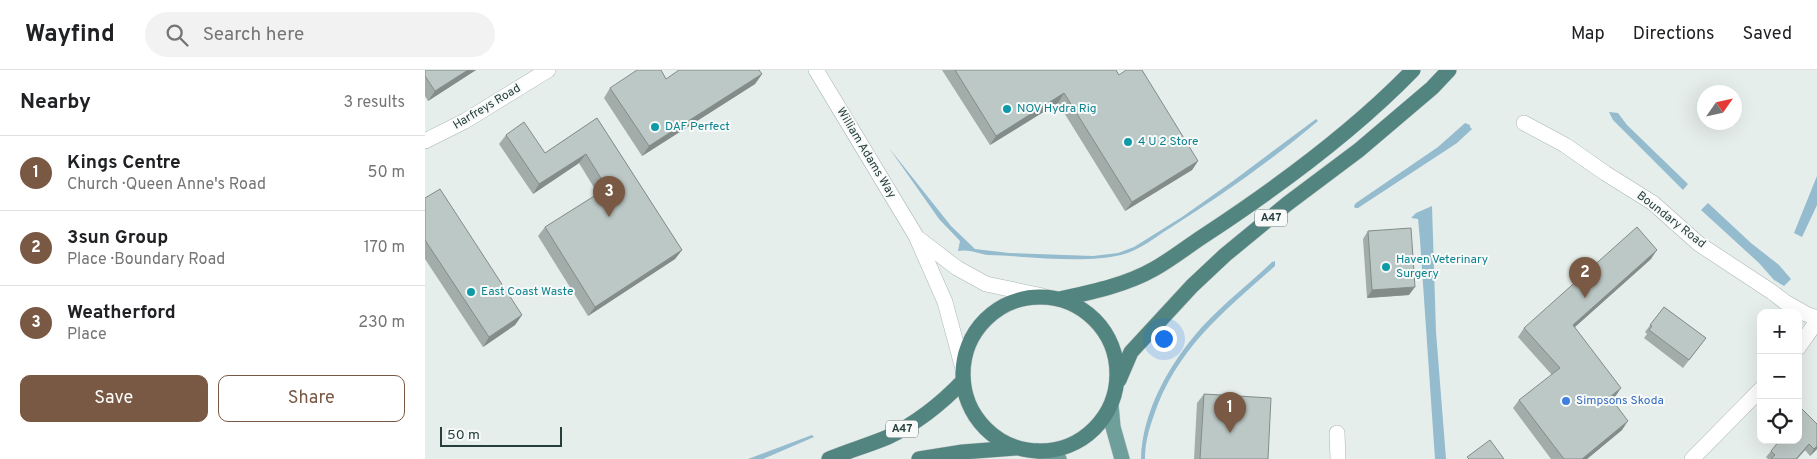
<!DOCTYPE html>
<meta charset="utf-8">
<style>
:root{--surface:#fff;--page:#f2f2f2;--text:#202124;--muted:#757577;--line:#e0e0e0;--accent:#7a5944}
body{margin:0;font-family:Overpass,sans-serif;background:var(--page);color:var(--text)}
.controls{position:absolute;right:15px;bottom:15px;display:grid;overflow:hidden;border-radius:10px;box-shadow:0 5px 20px #0002}
.controls button{width:45px;height:45px;display:grid;place-items:center;padding:0;border:0;border-bottom:1px solid var(--line);background:var(--surface);color:var(--text);font:25px sans-serif}
.compass{position:absolute;left:1272px;top:15px;width:45px;height:45px;border-radius:50%;background:var(--surface);box-shadow:0 5px 20px #0002;rotate:56deg}
.scale{position:absolute;left:15px;bottom:12px;width:122px;box-sizing:border-box;padding-left:5px;border:2px solid #263f3c;border-top:0;font-size:14px;line-height:18px;white-space:nowrap;color:#263f3c;-webkit-text-stroke:4px #f7faf9;paint-order:stroke}
.you{position:absolute;left:738px;top:268px;width:18px;height:18px;margin:-12px;border:4px solid #fff;border-radius:50%;background:#1a73e8;box-shadow:0 0 0 8px #1a73e833}
.badge{display:grid;place-items:center;width:32px;height:32px;border-radius:50%;background:var(--accent);color:#fff;font-size:16px;font-weight:700}
.pin{position:absolute;translate:-50% -41px;filter:drop-shadow(0 1px 2px #0008)}
.pin::after{content:'';position:absolute;top:26px;width:18px;height:15px;background:inherit;clip-path:polygon(0 0,100% 0,50% 100%)}
.list{margin:0;padding:0;list-style:none}
h2{display:flex;justify-content:space-between;align-items:center;height:65px;margin:0;padding:0 20px;font-size:21px}
h2 small{font-size:16px;font-weight:400;color:var(--muted)}
.list li{display:grid;grid-template-columns:32px 1fr auto;gap:15px;align-items:center;box-sizing:border-box;height:75px;padding:0 20px;border-top:1px solid var(--line)}
.list b{display:block;font-size:19px;white-space:nowrap}
.list p{margin:0;font-size:16px;white-space:nowrap;color:var(--muted)}
.list em{font-size:16px;font-style:normal;color:var(--muted)}
.actions{display:flex;gap:10px;padding:15px 20px}
.actions a{flex:1;padding:11px 0;border:1px solid var(--accent);border-radius:10px;text-align:center;font-size:18px;color:var(--accent)}
.actions .main{background:var(--accent);color:#fff}
.icon{flex:none;width:28px;height:28px;fill:none;stroke:currentColor;stroke-width:2;stroke-linecap:round;stroke-linejoin:round}
.map{position:relative;flex:none;width:1392px;height:389px;overflow:hidden}
header{display:flex;align-items:center;gap:30px;box-sizing:border-box;height:70px;padding:0 25px;background:var(--surface);border-bottom:1px solid var(--line)}
header strong{font-size:24px}
nav{display:flex;gap:28px;margin-inline-start:auto;font-size:18px}
.search{width:350px;height:45px;background:var(--page);display:flex;align-items:center;gap:12px;box-sizing:border-box;padding:0 18px;border-radius:28px;color:var(--muted);font-size:19px}
main{display:flex}
aside{flex:1;background:var(--surface)}
.map>svg:first-child{display:block}
</style>
<header>
<strong>Wayfind</strong>
<div class="search"><svg class="icon" aria-label="search" viewBox="0 0 24 24"><circle cx="10" cy="10" r="6"/><path d="M15 15l6 6"/></svg>Search here</div>
<nav><a>Map</a><a>Directions</a><a>Saved</a></nav>
</header>
<main>
<aside>
<h2>Nearby<small>3 results</small></h2>
<ul class="list">
<li><span class="badge">1</span><div><b>Kings Centre</b><p>Church · Queen Anne's Road</p></div><em>50 m</em></li>
<li><span class="badge">2</span><div><b>3sun Group</b><p>Place · Boundary Road</p></div><em>170 m</em></li>
<li><span class="badge">3</span><div><b>Weatherford</b><p>Place</p></div><em>230 m</em></li>
</ul>
<div class="actions"><a class="main">Save</a><a>Share</a></div>
</aside>
<div class="map">
<svg width="1392" height="389" viewBox="0 0 1392 389">
<rect width="100%" height="100%" fill="#e6eeec"/>
<g fill="#94bbce">
<polygon points="1184,42 1193,43 1202,55 1263,114 1258,120 1188,50"/>
<path d="M891 49 893 51C847 90 796 126 745 158 730 167 714 181 696 185 658 194 603 186 563 185 552 183 544 179 533 181L535 171 514 149 464 78 526 156 550 179 584 183 668 186 693 183 709 177 757 147 808 111Z"/>
<polygon points="1040,53 1045,55 1045,57 1047,59 1032,73 933,138 930,138 929,136 931,133 1013,77"/>
<polygon points="1392,106 1392,135 1377,167 1369,163"/>
<polygon points="1283,133 1326,173 1354,195 1366,209 1359,216 1349,210 1334,193 1276,140"/>
<polygon points="1007,136 1011,262 1021,389 1010,389 995,170 993,149 986,148 991,143"/>
<path d="M850 191V196C800 240 751 279 729 345 724 359 720 373 720 389H716C717 341 745 293 776 258 798 234 824 214 847 192Z"/>
<polygon points="387,365 389,367 338,389 323,389"/>
</g>
<g fill="none" stroke-linecap="round" stroke-linejoin="round">
<g stroke="#a9b6b4" stroke-width="16">
<g id="minor">
<polyline points="1099,53 1140,75 1180,103 1228,133 1274,174 1347,222 1360,232 1381,244 1392,248"/>
<polyline points="1373,278 1392,251"/>
<polyline points="912,363 913,389"/>
<polyline points="1267,389 1336,319"/>
</g>
</g>
<g stroke="#a9b6b4" stroke-width="16">
<g id="tertiary">
<polyline points="391,0 491,166 520,232 538,299"/>
<polyline points="0,71 40,51 123,0"/>
<polyline points="494,169 532,198 561,214 618,226"/>
</g>
</g>
<g stroke="#c2c9c8" stroke-width="16">
<g id="primary">
<polyline points="686,335 688,357 697,389"/>
<polyline points="613,381 634,389"/>
</g>
</g>
<g stroke="#c2c9c8" stroke-width="16">
<g id="trunk">
<circle cx="615" cy="304" r="77"/>
<path d="M635 229C667 222 701 215 729 199 747 189 763 176 780 165 853 117 927 63 988 0"/>
<polyline points="694,310 706,282 767,216 800,185 862,134 934,80 1007,18 1024,0"/>
<path d="M404 389C423 381 444 375 463 367 492 353 516 334 538 311"/>
<polyline points="494,389 538,382 590,378"/>
</g>
</g>
<use href="#minor" stroke="#fff" stroke-width="15"/>
<use href="#tertiary" stroke="#fff" stroke-width="15"/>
<use href="#primary" stroke="#6f9f9b" stroke-width="15"/>
<use href="#trunk" stroke="#528480" stroke-width="15"/>
</g>
<g fill="#a2aca9">
<polygon points="0,0 51,0 3,31 0,26"/>
<polygon points="517,0 691,0 694,5 773,91 767,100 700,141 633,33 565,75"/>
<polygon points="337,4 330,14 217,86 179,28 185,18 241,9"/>
<polygon points="172,48 257,180 250,189 163,246 113,166 120,157 173,124 154,93 108,124 74,74 81,65 120,83"/>
<polygon points="0,128 97,245 90,255 58,277 0,189"/>
<polygon points="943,161 984,225 942,228 938,169"/>
<polygon points="1226,189 1150,257 1190,327 1187,329 1197,360 1162,389 1126,389 1088,338 1094,330 1127,305 1093,267 1099,258"/>
<polygon points="1239,237 1281,268 1258,298 1219,268 1222,264 1220,262"/>
<polygon points="779,324 843,389 769,389 772,333"/>
<polygon points="1392,354 1392,379 1385,386 1380,380 1372,389 1343,389 1341,387 1346,381"/>
</g>
<g fill="#848c8a">
<polygon points="43,0 51,0 3,31 10,21"/>
<polygon points="337,4 330,14 217,86 224,76"/>
<polygon points="639,23 633,33 565,75 571,66"/>
<polygon points="161,84 154,93 108,124 114,114"/>
<polygon points="773,91 767,100 700,141 707,132"/>
<polygon points="257,180 250,189 163,246 170,237"/>
<polygon points="1232,180 1226,189 1142,264 1148,255"/>
<polygon points="990,217 984,225 942,228 947,220"/>
<polygon points="97,245 90,255 58,277 64,267"/>
<polygon points="1196,318 1190,327 1179,335 1185,327"/>
<polygon points="1203,351 1197,360 1162,389 1157,389"/>
<polygon points="1384,374 1380,380 1372,389 1371,389"/>
<polygon points="1392,376 1392,379 1385,386 1389,379"/>
</g>
<g fill="#bcc8c5" stroke="#848c8a">
<polygon points="0,0 43,0 10,21 0,6"/>
<polygon points="212,0 236,0 241,9 254,0 334,0 337,4 224,76 185,18"/>
<polygon points="530,0 691,0 694,5 701,0 717,0 773,91 707,132 639,23 571,66"/>
<polygon points="172,48 257,180 170,237 120,157 182,118 161,84 114,114 81,65 99,52 120,83"/>
<polygon points="15,119 97,245 64,267 0,170 0,128"/>
<polygon points="1212,157 1232,180 1148,255 1196,318 1185,327 1203,351 1157,389 1139,389 1094,330 1135,298 1099,258"/>
<polygon points="986,158 990,217 947,220 943,161"/>
<polygon points="1239,237 1281,268 1264,290 1224,260 1227,256 1225,255"/>
<polygon points="779,324 846,328 843,389 775,389"/>
<polygon points="1373,335 1392,354 1392,376 1389,379 1384,374 1371,389 1346,389 1350,385 1346,381 1355,370 1373,370"/>
<polygon points="1065,370 1079,389 1044,389 1042,387"/>
</g>
<g fill="#0f9aa8" stroke="#f7faf9" stroke-width="2">
<circle cx="582" cy="39" r="5"/>
<circle cx="230" cy="57" r="5"/>
<circle cx="703" cy="72" r="5"/>
<circle cx="961" cy="197" r="5"/>
<circle cx="46" cy="222" r="5"/>
</g>
<circle fill="#3f7fe0" stroke="#f7faf9" stroke-width="2" cx="1141" cy="331" r="5"/>
<g text-anchor="middle" dominant-baseline="central" stroke-width="4" stroke-linejoin="round" paint-order="stroke">
<g fill="#f7faf9" stroke="#657775" stroke-width="1">
<rect x="830" y="139.5" width="32" height="17" rx="4"/>
<rect x="461" y="350.5" width="32" height="17" rx="4"/>
</g>
<g font-size="11" font-weight="bold" fill="#263f3c">
<text x="846" y="148">A47</text>
<text x="477" y="359">A47</text>
</g>
<g font-size="12" fill="#263f3c" stroke="#f7faf9">
<text transform="translate(62 37) rotate(-31)">Harfreys Road</text>
<text transform="translate(441 83) rotate(59)">William Adams Way</text>
<text transform="translate(1246 150) rotate(38)">Boundary Road</text>
</g>
<g font-size="12" fill="#0d838f" stroke="#f7faf9" text-anchor="start">
<text x="592" y="39">NOV Hydra Rig</text>
<text x="240" y="57">DAF Perfect</text>
<text x="713" y="72">4 U 2 Store</text>
<text x="971" y="190">Haven Veterinary<tspan x="971" dy="14">Surgery</tspan></text>
<text x="56" y="222">East Coast Waste</text>
</g>
<g font-size="12" fill="#366cbe" stroke="#f7faf9" text-anchor="start">
<text x="1151" y="331">Simpsons Skoda</text>
</g>
</g>
</svg>
<div class="controls">
<button>+</button>
<button>−</button>
<button><svg class="icon" aria-label="locate" viewBox="0 0 24 24"><circle cx="12" cy="12" r="6"/><path d="M12 2v4M12 18v4M2 12h4M18 12h4"/></svg></button>
</div>
<svg class="compass" viewBox="-18 -18 36 36"><path d="M0-13l5 13h-10z" fill="#e53935"/><path d="M0 13l5-13h-10z" fill="#757577"/></svg>
<div class="scale">50 m</div>
<div class="you"></div>
<div class="pin badge" style="left:805px;top:363px">1</div>
<div class="pin badge" style="left:1160px;top:228px">2</div>
<div class="pin badge" style="left:184px;top:147px">3</div>
</div>
</main>
